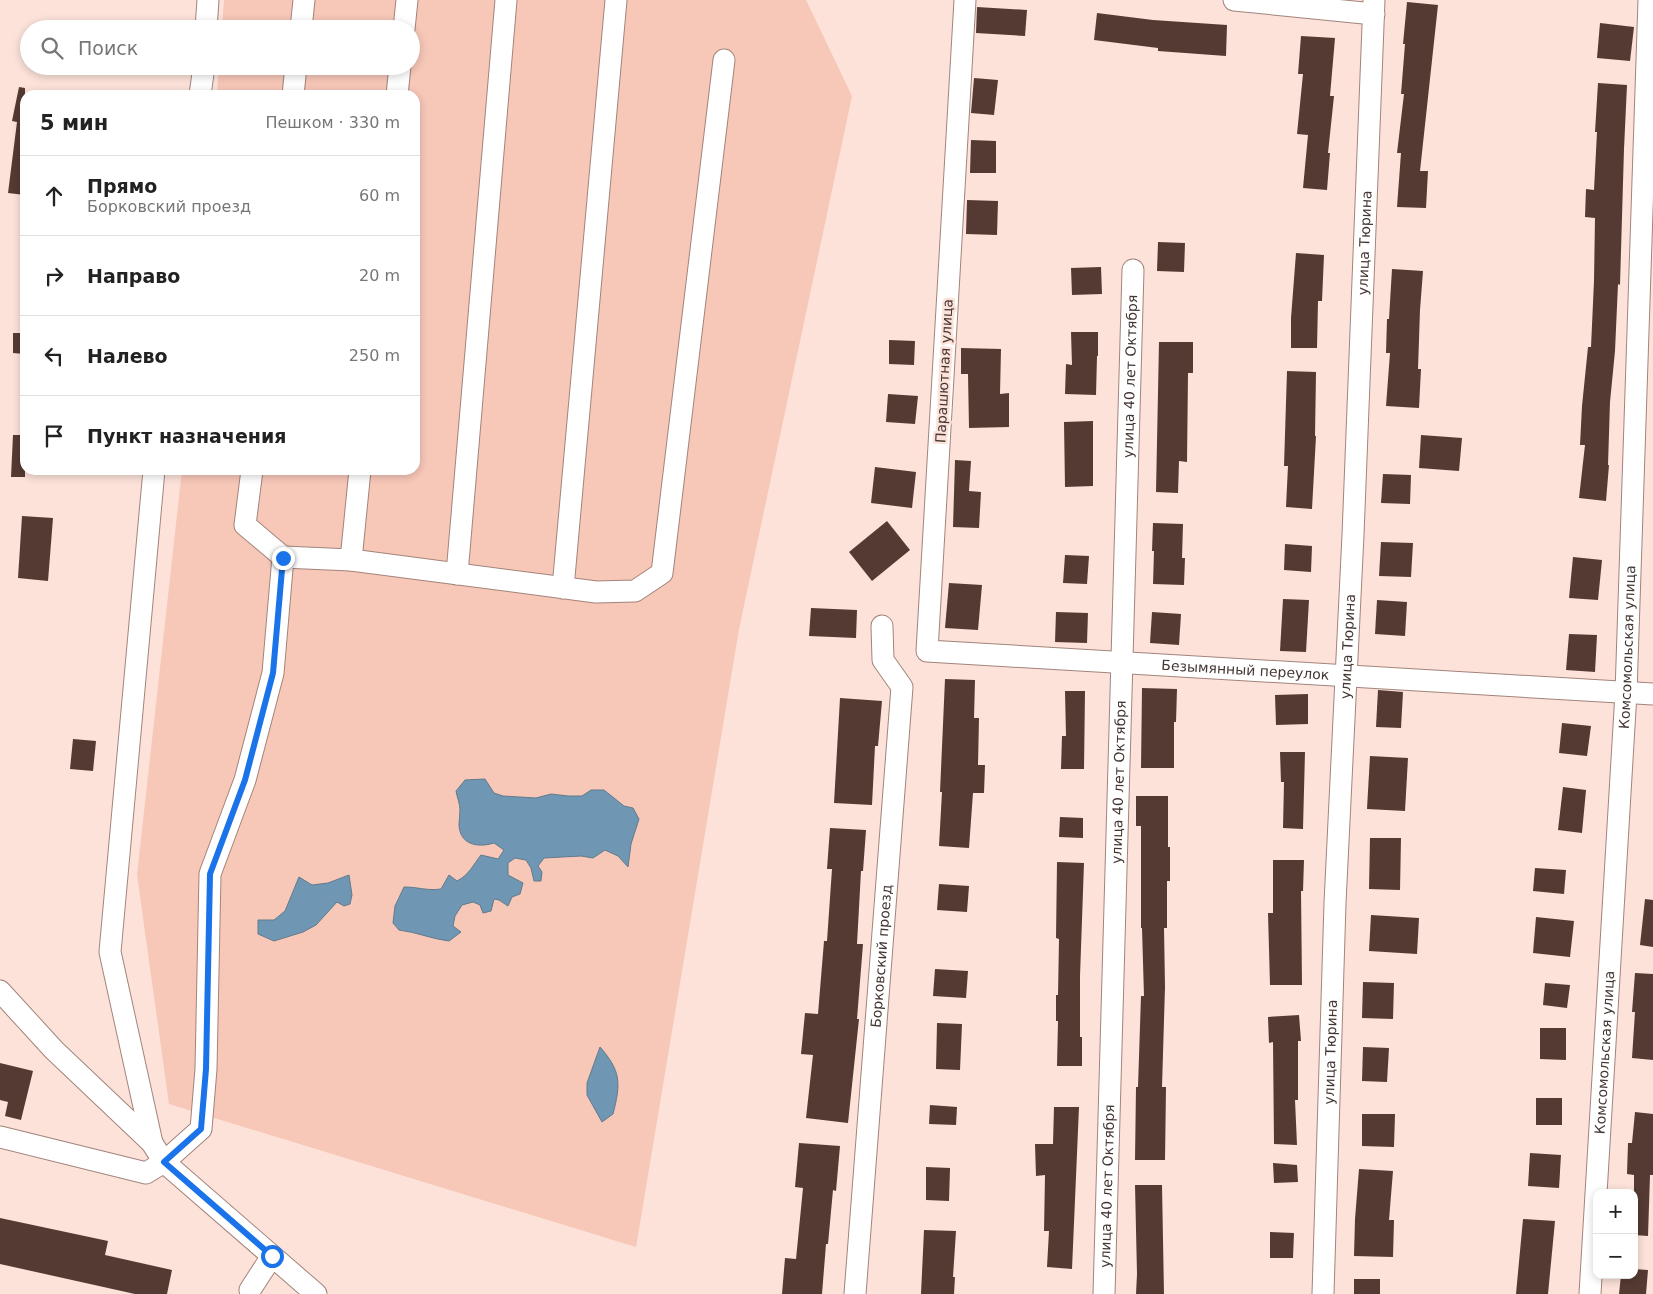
<!DOCTYPE html>
<html lang="ru">
<meta charset="utf-8">
<style>
:root{--surface:#fff;--page:#f6f6f6;--text:#222;--muted:#767676;--line:#e0e0e0}
body{margin:0;font-family:"DejaVu Sans",sans-serif;background:var(--page);color:var(--text)}
.controls{position:absolute;right:15px;bottom:15px;display:grid;overflow:hidden;border-radius:10px;box-shadow:0 2px 8px #0003}
.controls button{width:45px;height:45px;display:grid;place-items:center;padding:0;border:0;border-bottom:1px solid var(--line);background:var(--surface);color:var(--text);font:25px sans-serif}
.stop{position:absolute;width:15px;height:15px;margin:-11px;border:4px solid #1a73e8;border-radius:50%;background:#fff}
.stop.end{background:#1a73e8;border-color:#fff;box-shadow:0 1px 5px #0008}
.list{margin:0;padding:0;list-style:none}
h2{display:flex;justify-content:space-between;align-items:center;height:65px;margin:0;padding:0 20px;font-size:21px}
h2 small{font-size:16px;font-weight:400;color:var(--muted)}
.list li{display:grid;grid-template-columns:32px 1fr auto;gap:15px;align-items:center;box-sizing:border-box;height:80px;padding:0 20px;border-top:1px solid var(--line)}
.list b{display:block;font-size:19px;white-space:nowrap}
.list p{margin:0;font-size:16px;white-space:nowrap;color:var(--muted)}
.list em{font-size:16px;font-style:normal;color:var(--muted)}
.icon{flex:none;width:28px;height:28px;fill:none;stroke:currentColor;stroke-width:2;stroke-linecap:round;stroke-linejoin:round}
.map{position:relative;flex:none;width:1653px;height:1294px;overflow:hidden}
.search{position:absolute;background:var(--surface);box-shadow:0 2px 8px #0003;left:20px;top:20px;width:400px;height:55px;display:flex;align-items:center;gap:12px;box-sizing:border-box;padding:0 18px;border-radius:28px;color:var(--muted);font-size:19px}
.panel{position:absolute;background:var(--surface);box-shadow:0 2px 8px #0003;left:20px;top:90px;width:400px;height:385px;border-radius:15px}
.map>svg:first-child{display:block}
</style>
<div class="map">
<svg width="1653" height="1294" viewBox="0 0 1653 1294">
<rect width="100%" height="100%" fill="#fce2d9"/>
<polygon fill="#f7c7b8" points="224,0 806,0 852,96 739,629 636,1247 169,1104 137,875 182,470 415,470 415,95 217,95 219,66 411,66 411,29 222,29"/>
<g fill="#6f97b3" stroke="#627a8c">
<path d="M485 779 494 793 503 796 536 798 551 794 568 796H582L591 790H604L624 806 633 808 639 819 631 844 628 867 618 856 605 850 593 858 581 856 544 858 538 866 542 872 541 881H534L531 868 526 860 515 858 508 863V875L523 883 520 894 512 897 508 906 499 900 494 899 491 911 483 913 480 905 473 902 462 905 455 916 453 926 461 932 449 941C432 939 416 932 399 930L393 923 395 906 404 887C419 887 426 891 441 889L449 875 457 881C469 875 473 865 481 855L498 859 504 850 494 843C478 848 460 845 459 825 459 820 460 815 460 810 460 804 457 797 456 791L465 780Z"/>
<polygon points="349,875 352,895 350,904 344,906 337,902 316,925 303,932 274,941 258,934 258,920 274,920 285,911 299,877 312,885 328,883"/>
<path d="M600 1047C621 1071 621 1083 613 1114L602 1122 587 1095V1083Z"/>
</g>
<g fill="#543a32">
<polygon points="1407,2 1438,5 1420,171 1428,171 1426,208 1397,207 1401,153 1397,153 1404,94 1401,94 1405,44 1403,44"/>
<polygon points="977,7 1027,10 1025,36 976,33"/>
<polygon points="1097,13 1153,20 1227,25 1226,56 1158,51 1158,48 1094,40"/>
<polygon points="1600,23 1634,27 1630,61 1597,58"/>
<polygon points="1301,36 1335,38 1330,96 1334,96 1328,153 1330,153 1327,190 1303,188 1308,135 1297,134 1303,74 1298,74"/>
<polygon points="974,78 998,80 994,115 971,113"/>
<polygon points="1598,83 1627,85 1624,149 1620,285 1618,284 1615,351 1610,402 1608,465 1609,465 1606,501 1579,498 1585,445 1580,445 1582,406 1588,347 1591,347 1594,281 1595,218 1585,217 1586,189 1594,190 1597,132 1595,132"/>
<polygon points="19,87 25,88 25,195 8,193 17,122 12,121"/>
<polygon points="971,140 996,141 996,173 970,173"/>
<polygon points="967,200 998,201 997,235 966,234"/>
<polygon points="1158,242 1185,243 1184,272 1157,271"/>
<polygon points="1296,253 1324,255 1322,301 1318,301 1317,348 1291,348 1291,318"/>
<polygon points="1101,267 1102,294 1072,295 1071,268"/>
<polygon points="1392,269 1423,271 1420,310 1418,369 1421,369 1419,408 1386,406 1390,353 1386,353 1387,319 1389,319"/>
<polygon points="1071,332 1098,332 1098,356 1097,356 1096,395 1065,394 1066,364 1072,365"/>
<polygon points="13,333 25,333 25,354 13,353"/>
<polygon points="889,340 915,341 914,365 889,364"/>
<polygon points="1159,342 1193,342 1193,373 1188,373 1187,462 1179,461 1178,493 1156,492"/>
<polygon points="961,348 1001,349 1000,394 1009,393 1009,427 969,428 968,374 961,374"/>
<polygon points="1287,371 1316,372 1315,436 1316,436 1312,509 1286,507 1288,466 1284,466"/>
<polygon points="888,394 918,396 915,424 886,422"/>
<polygon points="1093,421 1093,486 1065,487 1064,422"/>
<polygon points="13,435 25,435 25,477 11,477"/>
<polygon points="1421,435 1462,438 1459,471 1419,468"/>
<polygon points="955,460 971,461 969,491 981,492 979,528 953,527"/>
<polygon points="875,467 916,472 912,508 871,503"/>
<polygon points="1383,474 1411,475 1410,504 1381,503"/>
<polygon points="22,516 53,518 48,581 18,578"/>
<polygon points="887,521 910,550 872,581 849,552"/>
<polygon points="1153,523 1183,524 1182,558 1185,558 1184,585 1153,584 1154,551 1152,551"/>
<polygon points="1381,542 1413,543 1411,577 1379,576"/>
<polygon points="1285,544 1312,546 1311,572 1284,570"/>
<polygon points="1065,555 1089,556 1087,584 1063,583"/>
<polygon points="1573,557 1602,560 1598,600 1569,598"/>
<polygon points="949,583 982,585 978,630 945,628"/>
<polygon points="1283,599 1309,600 1306,652 1280,651"/>
<polygon points="1377,600 1407,602 1405,636 1375,634"/>
<polygon points="811,608 857,610 856,638 809,636"/>
<polygon points="1056,612 1088,613 1087,643 1055,642"/>
<polygon points="1152,612 1181,614 1179,645 1150,643"/>
<polygon points="1569,634 1597,635 1595,672 1566,670"/>
<polygon points="945,679 975,680 974,718 979,718 978,765 985,765 984,793 973,793 969,848 939,846 942,792 940,792"/>
<polygon points="1142,688 1177,689 1176,722 1174,722 1174,768 1141,768"/>
<polygon points="1378,690 1403,692 1401,728 1376,727"/>
<polygon points="1065,691 1085,691 1084,769 1061,769 1062,736 1066,736"/>
<polygon points="1308,694 1308,724 1276,725 1275,695"/>
<polygon points="840,698 882,701 878,746 875,746 872,805 834,803"/>
<polygon points="1562,723 1591,726 1587,756 1559,753"/>
<polygon points="73,739 96,741 93,771 70,769"/>
<polygon points="1280,752 1305,752 1303,829 1283,828 1284,782 1281,782"/>
<polygon points="1370,756 1408,758 1405,811 1367,809"/>
<polygon points="1563,787 1586,790 1582,833 1558,830"/>
<polygon points="1136,796 1168,796 1168,847 1170,847 1170,881 1167,881 1167,928 1164,928 1165,987 1162,1087 1166,1087 1165,1160 1135,1160 1136,1087 1138,1087 1141,996 1144,996 1142,928 1141,928 1141,826 1136,826"/>
<polygon points="1060,817 1083,818 1083,838 1059,837"/>
<polygon points="830,828 866,830 863,871 861,871 857,944 863,944 857,1019 859,1019 848,1123 806,1118 813,1055 801,1054 805,1013 818,1014 824,941 827,941 832,869 827,869"/>
<polygon points="1370,838 1401,838 1400,890 1369,889"/>
<polygon points="1273,860 1304,860 1303,891 1301,891 1302,985 1270,985 1268,913 1273,913"/>
<polygon points="1057,862 1084,863 1080,976 1080,1037 1082,1037 1082,1066 1057,1066 1058,1021 1056,1021 1056,995 1058,995 1059,939 1056,938"/>
<polygon points="1535,868 1566,870 1564,894 1533,891"/>
<polygon points="939,884 969,886 967,912 937,910"/>
<polygon points="1645,899 1653,900 1653,947 1640,945"/>
<polygon points="1371,915 1419,918 1417,954 1369,951"/>
<polygon points="1536,917 1574,921 1570,957 1533,953"/>
<polygon points="935,969 968,971 966,998 933,996"/>
<polygon points="1635,973 1653,974 1653,1060 1632,1058 1635,1012 1632,1012"/>
<polygon points="1363,982 1394,983 1393,1019 1362,1018"/>
<polygon points="1545,983 1570,985 1567,1008 1543,1005"/>
<polygon points="1299,1015 1301,1041 1298,1041 1298,1100 1295,1100 1297,1145 1274,1144 1273,1042 1269,1043 1268,1017"/>
<polygon points="937,1023 962,1024 960,1070 936,1069"/>
<polygon points="1540,1028 1566,1028 1566,1060 1540,1059"/>
<polygon points="1363,1047 1389,1048 1387,1082 1362,1081"/>
<polygon points="0,1063 33,1071 21,1120 5,1116 8,1102 0,1100"/>
<rect x="1536" y="1098" width="26" height="27"/>
<polygon points="930,1105 957,1107 956,1125 929,1124"/>
<polygon points="1054,1107 1079,1107 1072,1269 1047,1267 1049,1231 1044,1231 1045,1175 1036,1176 1035,1144 1053,1144"/>
<polygon points="1635,1112 1653,1114 1653,1175 1650,1175 1648,1236 1634,1235 1634,1175 1627,1174 1628,1143 1632,1143"/>
<polygon points="1362,1114 1395,1114 1394,1147 1362,1146"/>
<polygon points="799,1143 840,1146 836,1191 833,1190 828,1244 826,1244 822,1294 782,1294 785,1258 796,1259 803,1188 795,1187"/>
<polygon points="1530,1153 1561,1155 1559,1188 1528,1186"/>
<polygon points="1273,1163 1297,1165 1298,1182 1274,1183"/>
<polygon points="926,1167 950,1168 949,1201 926,1200"/>
<polygon points="1359,1169 1393,1171 1389,1220 1394,1220 1393,1257 1354,1256 1355,1219"/>
<polygon points="1135,1185 1162,1185 1164,1294 1136,1294 1137,1274"/>
<polygon points="0,1218 108,1241 105,1255 172,1270 167,1294 135,1294 0,1264"/>
<polygon points="1523,1219 1555,1221 1548,1294 1516,1294"/>
<polygon points="924,1230 956,1231 953,1277 955,1277 954,1294 921,1294"/>
<polygon points="1270,1232 1294,1233 1293,1258 1270,1258"/>
<polygon points="1634,1269 1648,1270 1646,1294 1619,1294 1621,1275 1634,1275"/>
<rect x="1354" y="1279" width="26" height="15"/>
</g>
<g fill="none" stroke-linecap="round" stroke-linejoin="round">
<g stroke="#a2847b" stroke-width="23">
<g id="minor">
<path id="s1" d="M965 0 927 651 1653 694"/>
<polyline points="1234,0 1374,14"/>
<polyline points="206,29 208,0"/>
<polyline points="301,29 304,0"/>
<polyline points="404,29 407,0"/>
<polyline points="200,95 204,66"/>
<polyline points="293,95 296,66"/>
<polyline points="397,95 400,66"/>
<polyline points="283,557 351,560 596,592 635,591 662,573 724,60"/>
<polyline points="351,560 360,470"/>
<polyline points="457,574 506,0"/>
<polyline points="563,588 616,0"/>
<polyline points="0,991 54,1050 152,1143 164,1162 316,1294"/>
<polyline points="0,1137 146,1173 164,1162 201,1129 206,1069 210,874 245,780 273,673 283,557 245,525 252,470"/>
<polyline points="152,1143 110,952 154,470"/>
<polyline points="250,1290 272,1256"/>
<path id="s2" d="M855 1294 902 687 883 660 882 626"/>
<path id="s3" d="M1104 1294 1133 270"/>
<path id="s4" d="M1323 1294 1335 903 1353 535 1374 0"/>
<path id="s5" d="M1590 1294 1626 693 1649 0"/>
</g>
</g>
<use href="#minor" stroke="#fff" stroke-width="21"/>
</g>
<g fill="none" stroke-linecap="round" stroke-linejoin="round">
<polyline stroke="#1a73e8" stroke-width="6" points="272,1256 164,1162 201,1129 206,1069 210,874 245,780 273,673 283,558"/>
</g>
<g text-anchor="middle" dominant-baseline="central" stroke-width="5" stroke-linejoin="round" paint-order="stroke">
<g font-size="14" fill="#433632" stroke="#fce2d9">
<text stroke="none"><textPath href="#s4" startOffset="1052">улица Тюрина</textPath></text>
<text transform="translate(944 371) rotate(-87)">Парашютная улица</text>
<text stroke="none"><textPath href="#s3" startOffset="918">улица 40 лет Октября</textPath></text>
<text stroke="none"><textPath href="#s4" startOffset="648">улица Тюрина</textPath></text>
<text stroke="none"><textPath href="#s5" startOffset="648">Комсомольская улица</textPath></text>
<text stroke="none"><textPath href="#s1" startOffset="971">Безымянный переулок</textPath></text>
<text stroke="none"><textPath href="#s3" startOffset="512">улица 40 лет Октября</textPath></text>
<text stroke="none"><textPath href="#s2" startOffset="339">Борковский проезд</textPath></text>
<text stroke="none"><textPath href="#s4" startOffset="242">улица Тюрина</textPath></text>
<text stroke="none"><textPath href="#s5" startOffset="242">Комсомольская улица</textPath></text>
<text stroke="none"><textPath href="#s3" startOffset="108">улица 40 лет Октября</textPath></text>
</g>
</g>
</svg>
<div class="controls">
<button>+</button>
<button>−</button>
</div>
<div class="stop" style="left:272px;top:1256px"></div>
<div class="stop end" style="left:283px;top:558px"></div>
<div class="search"><svg class="icon" aria-label="search" viewBox="0 0 24 24"><circle cx="10" cy="10" r="6"/><path d="M15 15l6 6"/></svg>Поиск</div>
<section class="panel">
<h2>5 мин<small>Пешком · 330 m</small></h2>
<ul class="list">
<li><svg class="icon" aria-label="ahead" viewBox="0 0 24 24"><path d="M12 20V5M6 11l6-6 6 6"/></svg><div><b>Прямо</b><p>Борковский проезд</p></div><em>60 m</em></li>
<li><svg class="icon" aria-label="right" viewBox="0 0 24 24"><path d="M7 20v-9h11M14 6l5 5-5 5"/></svg><div><b>Направо</b></div><em>20 m</em></li>
<li><svg class="icon" aria-label="left" viewBox="0 0 24 24"><path d="M17 20v-9H6M10 6l-5 5 5 5"/></svg><div><b>Налево</b></div><em>250 m</em></li>
<li><svg class="icon" aria-label="arrive" viewBox="0 0 24 24"><path d="M6 21V4h12l-3 4 3 4H6"/></svg><div><b>Пункт назначения</b></div></li>
</ul>
</section>
</div>
